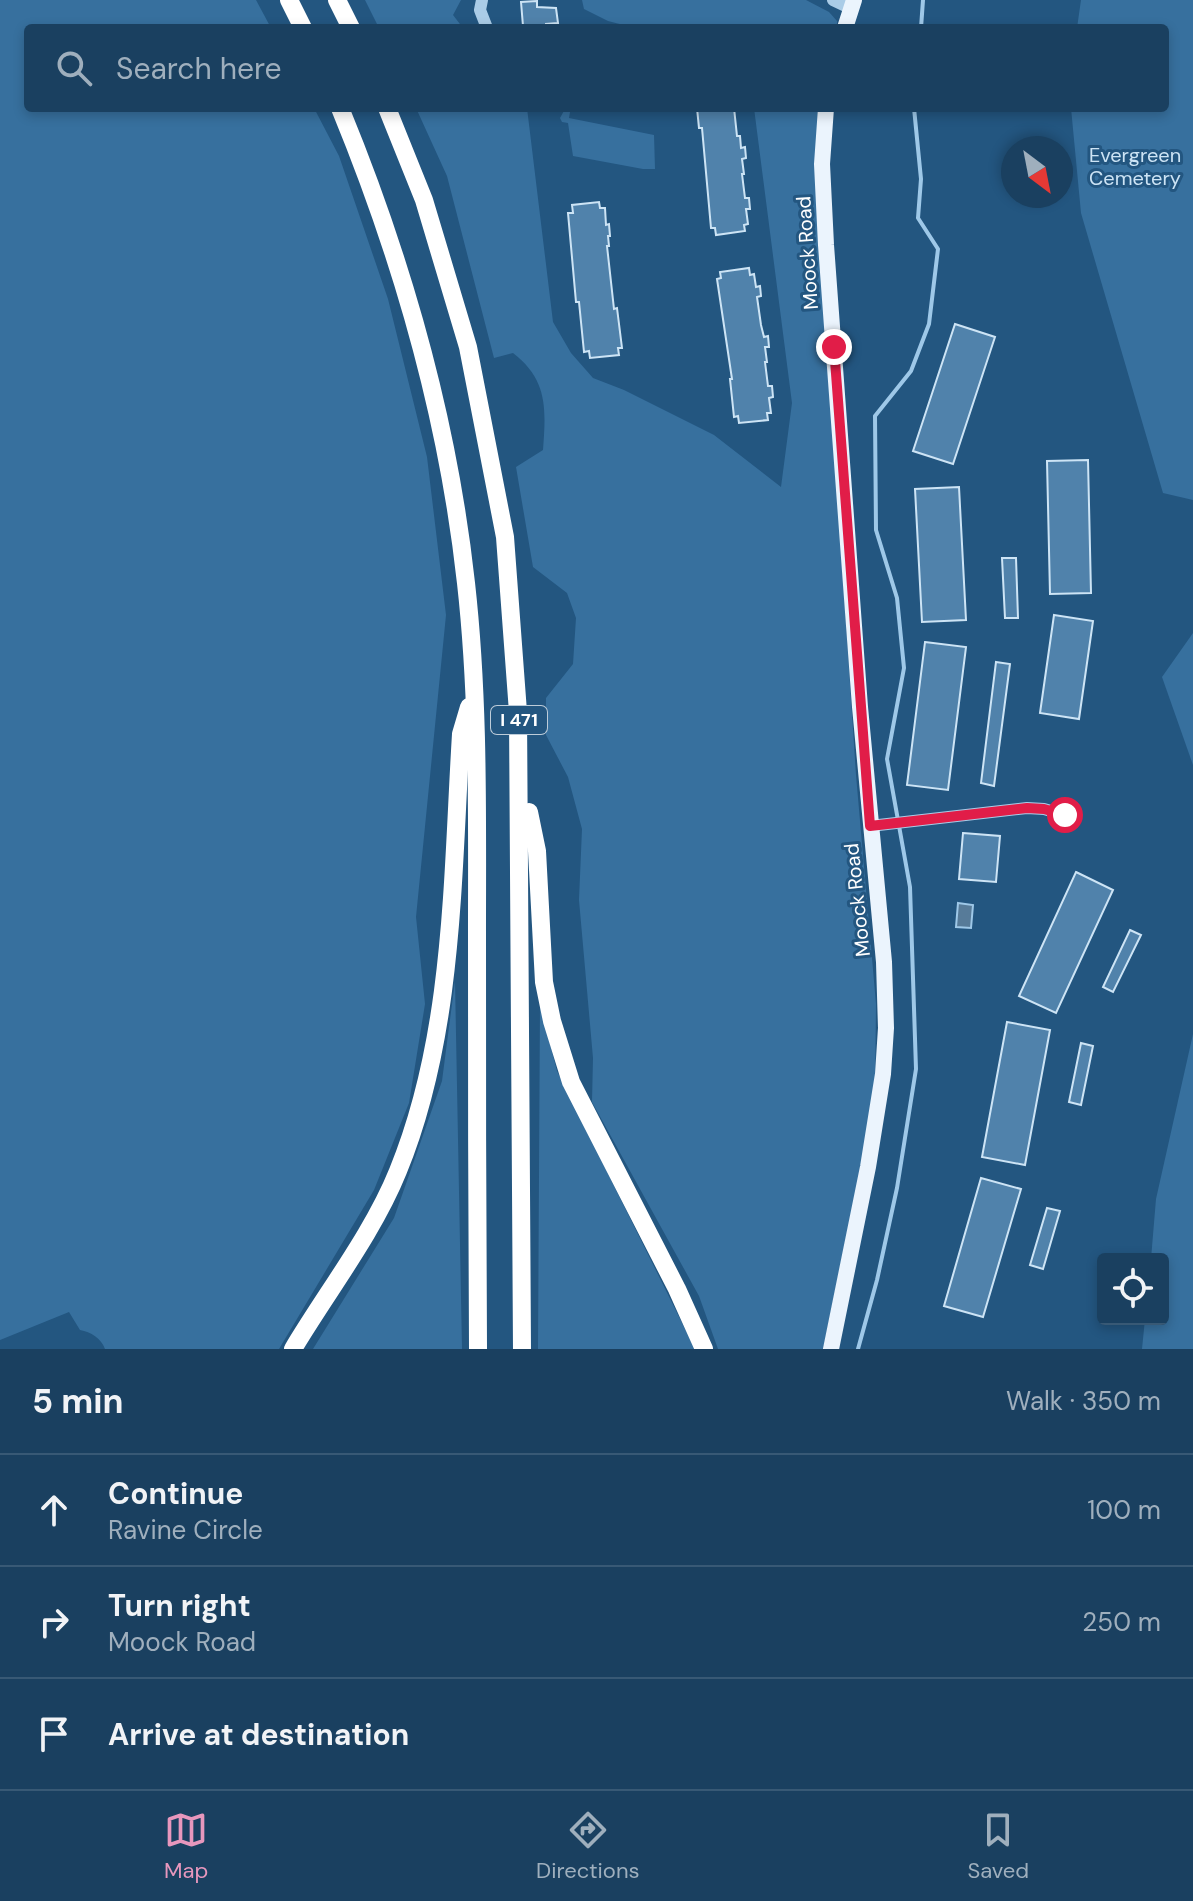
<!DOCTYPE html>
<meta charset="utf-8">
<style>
:root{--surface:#1a4060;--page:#274b69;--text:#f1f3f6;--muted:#9fafbd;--line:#385975;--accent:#e797bd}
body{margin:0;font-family:"DM Sans",sans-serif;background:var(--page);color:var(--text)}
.controls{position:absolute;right:24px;bottom:24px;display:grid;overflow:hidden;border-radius:8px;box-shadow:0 4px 12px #0003}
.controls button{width:72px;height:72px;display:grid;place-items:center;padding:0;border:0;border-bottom:2px solid var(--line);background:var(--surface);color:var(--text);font:40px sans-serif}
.compass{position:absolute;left:1001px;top:136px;width:72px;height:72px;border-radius:50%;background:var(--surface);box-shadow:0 4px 12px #0003;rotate:148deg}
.stop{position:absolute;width:24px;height:24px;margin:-18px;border:6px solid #e11d48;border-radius:50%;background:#fff}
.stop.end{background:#e11d48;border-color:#fff;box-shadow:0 2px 8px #0008}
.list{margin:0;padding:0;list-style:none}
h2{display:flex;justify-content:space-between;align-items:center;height:104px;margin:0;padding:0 32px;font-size:34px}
h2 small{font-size:26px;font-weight:400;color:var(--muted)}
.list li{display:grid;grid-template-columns:52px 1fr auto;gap:24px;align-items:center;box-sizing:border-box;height:112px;padding:0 32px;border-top:2px solid var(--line)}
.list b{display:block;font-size:30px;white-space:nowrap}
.list p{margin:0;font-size:26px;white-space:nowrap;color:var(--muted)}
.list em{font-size:26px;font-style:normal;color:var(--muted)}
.icon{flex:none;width:44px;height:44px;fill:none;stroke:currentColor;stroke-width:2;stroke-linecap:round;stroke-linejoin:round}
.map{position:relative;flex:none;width:1193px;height:1349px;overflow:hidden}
.search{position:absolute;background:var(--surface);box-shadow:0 4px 12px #0003;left:24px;right:24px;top:24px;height:88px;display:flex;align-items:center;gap:20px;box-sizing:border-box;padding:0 28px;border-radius:8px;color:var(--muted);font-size:30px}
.sheet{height:440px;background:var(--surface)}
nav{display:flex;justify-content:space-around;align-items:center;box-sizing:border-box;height:112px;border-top:2px solid var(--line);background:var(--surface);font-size:22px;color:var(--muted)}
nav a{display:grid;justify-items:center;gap:4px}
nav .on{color:var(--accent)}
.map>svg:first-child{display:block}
</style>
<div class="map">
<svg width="1193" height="1349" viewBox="0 0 1193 1349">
<rect width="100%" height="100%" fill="#235680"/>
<g fill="#37709e">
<path d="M0 0H256L271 28H28V108H314L339 156 388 299 427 457 446 615 416 917 425 1004 409 1103 374 1190 279 1349H105C101 1338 91 1332 80 1330L69 1312 0 1340Z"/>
<polygon points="365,0 461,0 453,15 463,28 379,28"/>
<polygon points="582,0 806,0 829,12 837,21 837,28 635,28 608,21 584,9"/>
<polygon points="1081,0 1193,0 1193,500 1163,493 1081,213 1071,108 1165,108 1165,28 1077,28"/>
<path d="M416 108H527L553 322 571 353 593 378 624 390 714 435 781 487 792 403 754 108H819L834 440 856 775 876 1004 875 1097 823 1349H718L699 1296 592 1102 593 1058 579 900 582 829 568 777 546 735V698L573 664 576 618 567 593 533 567 516 467 543 450C546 409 548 380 513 353L494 358 447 176Z"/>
<polygon points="565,109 570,112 569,118 654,135 655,169 643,169 573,156 568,123 562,122 560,118"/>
<polygon points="1193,633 1193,765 1162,677"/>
<polygon points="455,981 462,1349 313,1349 394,1218 442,1081"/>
<polygon points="540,1005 557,1071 695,1349 538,1349"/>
<polygon points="1193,1034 1193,1349 1142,1349 1145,1319 1163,1319 1163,1259 1151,1259 1156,1199"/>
</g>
<polygon fill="#577b99" stroke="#9ec8e8" stroke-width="2" points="958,903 973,905 971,928 956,927"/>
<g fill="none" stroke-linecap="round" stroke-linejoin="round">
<g stroke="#9ec8e8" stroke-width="4">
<polyline points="921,28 923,0"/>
<polyline points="858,1349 877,1280 897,1188 916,1069 910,887 887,759 904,668 897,598 876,530 875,416 911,371 929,324 938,249 918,218 921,179 914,108"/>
</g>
</g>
<g fill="#5082ab" stroke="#cde4f5" stroke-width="2">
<polygon points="537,1 537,7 556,8 558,23 546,24 546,28 523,26 521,2"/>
<polygon points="697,108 734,108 737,136 740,136 741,148 745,147 746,158 742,159 744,174 742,174 745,198 749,198 750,209 746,209 748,224 744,225 745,231 716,235 715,228 711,228 702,128 699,128"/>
<polygon points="599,202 600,208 605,208 606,225 609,224 610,236 608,236 609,246 607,246 614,309 617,308 622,348 618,348 619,355 590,358 589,351 584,352 579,302 576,302 568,213 573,213 572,205"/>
<polygon points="749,268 750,275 754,274 756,287 760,286 761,296 757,297 761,325 764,337 768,336 769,347 765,347 767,362 765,362 768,386 772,386 773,397 769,398 771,413 767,413 768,420 739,423 738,416 734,417 730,379 732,379 717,279 721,278 720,272"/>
<polygon points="955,324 995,337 953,464 913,451"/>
<polygon points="1088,460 1091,593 1050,594 1047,461"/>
<polygon points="959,487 966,620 922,622 915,489"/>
<polygon points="1002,558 1016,558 1018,618 1005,618"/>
<polygon points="1054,615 1093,621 1079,719 1040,713"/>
<polygon points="925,642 966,647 948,790 907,785"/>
<polygon points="996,662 1010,664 994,786 981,783"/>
<polygon points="963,833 1000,836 996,882 959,879"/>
<polygon points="1076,872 1113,890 1056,1013 1019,996"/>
<polygon points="1130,930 1141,935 1113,992 1103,987"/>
<polygon points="1007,1022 1050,1030 1025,1165 982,1157"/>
<polygon points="1081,1043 1093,1046 1081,1105 1069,1102"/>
<polygon points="981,1178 1021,1189 983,1317 944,1306"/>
<polygon points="1047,1208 1060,1211 1043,1269 1030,1265"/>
</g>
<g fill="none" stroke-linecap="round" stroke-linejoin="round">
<g stroke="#aacce7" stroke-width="12">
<polyline points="482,0 480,10 487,28"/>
<polyline points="833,0 852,9"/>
<polyline points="870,826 1027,808 1044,809 1065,815"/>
</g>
<g stroke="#ebf4fd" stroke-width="16">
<polyline points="845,28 854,0"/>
<polyline points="826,108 822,164 826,245 860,707 884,962 886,1028 883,1074 868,1167 831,1349"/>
</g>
<g stroke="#fff" stroke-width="18">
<polyline points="289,0 303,28"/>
<polyline points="337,0 351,28"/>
<path d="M340 108C403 261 448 419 466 583 479 699 477 815 477 931 477 1070 477 1210 478 1349"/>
<polyline points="387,108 424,200 468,347 505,537 518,712 522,1349"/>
<polyline points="529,812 537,851 544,982 552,1021 571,1082 677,1289 704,1349"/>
<path d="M293 1349C327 1292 373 1233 398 1171 454 1034 452 879 461 734L469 707"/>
</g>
</g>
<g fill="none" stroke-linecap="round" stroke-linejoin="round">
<polyline stroke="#e11d48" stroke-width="10" points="834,347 870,826 1027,808 1044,809 1065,815"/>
</g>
<g text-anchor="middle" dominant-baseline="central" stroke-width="6" stroke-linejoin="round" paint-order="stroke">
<rect fill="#235680" stroke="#bdccd9" stroke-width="2" x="491" y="706" width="56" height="28" rx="6"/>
<g font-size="18" font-weight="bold" fill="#fff">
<text x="519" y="720">I 471</text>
</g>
<g font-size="20" fill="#cde4f5" stroke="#235680">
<text x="1135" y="155">Evergreen<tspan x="1135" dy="23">Cemetery</tspan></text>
</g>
<g font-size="20" fill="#fff" stroke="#235680">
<text transform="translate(807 253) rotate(-94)">Moock Road</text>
<text transform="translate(857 900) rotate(-96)">Moock Road</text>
</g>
</g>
</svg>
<div class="controls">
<button><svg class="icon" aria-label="locate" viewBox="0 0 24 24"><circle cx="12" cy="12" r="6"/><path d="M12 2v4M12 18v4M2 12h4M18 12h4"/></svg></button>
</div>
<svg class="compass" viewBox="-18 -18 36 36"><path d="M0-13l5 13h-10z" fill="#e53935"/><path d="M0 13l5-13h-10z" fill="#9fafbd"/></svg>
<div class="stop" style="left:1065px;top:815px"></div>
<div class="stop end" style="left:834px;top:347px"></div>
<div class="search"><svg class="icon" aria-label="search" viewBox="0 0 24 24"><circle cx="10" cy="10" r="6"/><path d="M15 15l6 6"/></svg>Search here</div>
</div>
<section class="sheet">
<h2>5 min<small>Walk · 350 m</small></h2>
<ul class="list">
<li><svg class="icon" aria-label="ahead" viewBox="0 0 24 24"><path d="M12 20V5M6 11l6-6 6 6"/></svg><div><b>Continue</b><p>Ravine Circle</p></div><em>100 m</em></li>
<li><svg class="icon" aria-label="right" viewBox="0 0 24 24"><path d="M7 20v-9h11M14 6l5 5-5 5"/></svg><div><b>Turn right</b><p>Moock Road</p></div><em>250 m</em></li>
<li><svg class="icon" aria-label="arrive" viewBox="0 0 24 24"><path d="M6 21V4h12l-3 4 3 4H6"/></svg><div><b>Arrive at destination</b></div></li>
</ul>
</section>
<nav>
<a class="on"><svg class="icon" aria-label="map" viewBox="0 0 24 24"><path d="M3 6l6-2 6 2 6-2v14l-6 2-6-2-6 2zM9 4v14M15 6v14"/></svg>Map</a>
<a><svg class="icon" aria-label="directions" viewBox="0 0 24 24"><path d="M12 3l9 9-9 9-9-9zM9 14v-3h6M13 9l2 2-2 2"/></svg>Directions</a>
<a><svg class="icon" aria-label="saved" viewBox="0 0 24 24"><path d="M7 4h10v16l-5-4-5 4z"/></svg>Saved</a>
</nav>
